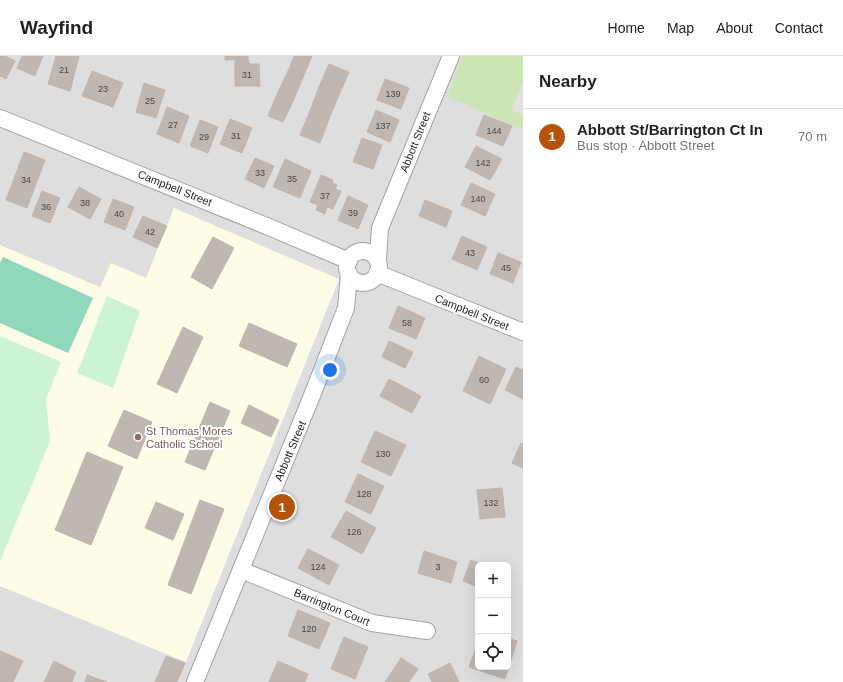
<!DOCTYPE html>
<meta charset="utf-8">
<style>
:root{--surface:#fff;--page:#f6f6f6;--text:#202124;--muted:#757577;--line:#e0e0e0;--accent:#b45309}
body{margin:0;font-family:Helvetica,sans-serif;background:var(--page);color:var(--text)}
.controls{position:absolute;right:12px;bottom:12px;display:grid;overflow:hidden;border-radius:6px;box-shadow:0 4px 16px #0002}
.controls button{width:36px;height:36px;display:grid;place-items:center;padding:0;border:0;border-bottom:1px solid var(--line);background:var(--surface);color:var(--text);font:20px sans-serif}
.you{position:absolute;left:330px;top:314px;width:14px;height:14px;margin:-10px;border:3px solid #fff;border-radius:50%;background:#1a73e8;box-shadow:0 0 0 6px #1a73e833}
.badge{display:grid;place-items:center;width:26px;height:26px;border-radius:50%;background:var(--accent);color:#fff;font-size:13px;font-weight:700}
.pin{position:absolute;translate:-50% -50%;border:2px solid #fff;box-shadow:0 1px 4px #0006}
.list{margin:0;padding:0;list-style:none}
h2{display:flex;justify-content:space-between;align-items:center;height:52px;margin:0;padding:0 16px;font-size:17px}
h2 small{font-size:13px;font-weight:400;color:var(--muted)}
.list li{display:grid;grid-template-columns:26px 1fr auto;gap:12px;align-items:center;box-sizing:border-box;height:56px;padding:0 16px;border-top:1px solid var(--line)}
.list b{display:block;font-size:15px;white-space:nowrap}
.list p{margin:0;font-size:13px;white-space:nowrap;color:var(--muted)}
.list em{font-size:13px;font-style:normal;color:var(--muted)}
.icon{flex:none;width:22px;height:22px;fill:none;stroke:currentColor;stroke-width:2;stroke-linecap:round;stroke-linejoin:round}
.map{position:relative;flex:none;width:523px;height:626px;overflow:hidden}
header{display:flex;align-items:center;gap:24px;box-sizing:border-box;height:56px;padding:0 20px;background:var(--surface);border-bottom:1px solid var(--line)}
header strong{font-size:19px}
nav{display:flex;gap:22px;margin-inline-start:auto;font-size:14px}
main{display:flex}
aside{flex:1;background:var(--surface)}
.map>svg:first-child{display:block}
</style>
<header>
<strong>Wayfind</strong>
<nav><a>Home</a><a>Map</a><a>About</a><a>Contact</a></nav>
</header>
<main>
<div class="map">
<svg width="523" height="626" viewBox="0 0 523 626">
<rect width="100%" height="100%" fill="#f1eee9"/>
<path fill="#dfdede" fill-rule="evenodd" d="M0 0H523V626H0ZM478 509H508V611H478Z"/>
<polygon fill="#fcfce7" points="174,152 339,223 186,606 0,530 0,189 100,231 111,207 146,222"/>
<polygon fill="#cde5b5" points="463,0 523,0 523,27 512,54 523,59 523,74 447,40"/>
<g fill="#ccf5cf">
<polygon points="107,240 140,255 113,332 77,317"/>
<polygon points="0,280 61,306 46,343 50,385 0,505"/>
</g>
<polygon fill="#90d7bb" points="3,201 93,242 68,297 0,267 0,207"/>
<polygon fill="#e1e1e1" points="523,27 523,59 512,54"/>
<g fill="#beb7b2" stroke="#c1b5ad">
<polygon points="0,0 5,0 15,5 6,23 0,20"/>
<polygon points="22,0 43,0 35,20 17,12"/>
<polygon points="56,0 79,0 70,35 48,28"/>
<polygon points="225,0 248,0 248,3 225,4"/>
<polygon points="294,0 312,0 304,19 289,13"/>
<polygon points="248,3 249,8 259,8 260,30 235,30 235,4"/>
<polygon points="329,8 349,16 339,39 319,31"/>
<polygon points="289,13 304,19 294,43 278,36"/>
<polygon points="92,15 123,27 113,51 82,40"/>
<polygon points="385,23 409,32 401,53 377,44"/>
<polygon points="144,27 165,34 156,62 136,56"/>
<polygon points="319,31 339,39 329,63 310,55"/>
<polygon points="278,36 294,43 283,66 268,60"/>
<polygon points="167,51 189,60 179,87 157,78"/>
<polygon points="376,54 399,64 390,86 367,76"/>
<polygon points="310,55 329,63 320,87 300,79"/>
<polygon points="484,59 512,70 503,90 476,79"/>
<polygon points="230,63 252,72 242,97 220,88"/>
<polygon points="200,64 218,71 208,97 190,90"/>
<polygon points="362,82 382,89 373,113 353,106"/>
<polygon points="476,90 502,103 490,124 465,111"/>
<polygon points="24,96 45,104 27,152 6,144"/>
<polygon points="255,102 274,110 264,132 245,123"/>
<polygon points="285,103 311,115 300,142 273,131"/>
<polygon points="321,119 333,124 332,127 337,129 335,133 341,135 333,153 327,151 325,158 316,154 318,149 310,146"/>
<polygon points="471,127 495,138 485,160 461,149"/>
<polygon points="79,131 101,143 90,163 68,151"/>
<polygon points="42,135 60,142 50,167 32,160"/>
<polygon points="348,140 368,149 358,173 338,164"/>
<polygon points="113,143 134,151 125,174 104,166"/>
<polygon points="425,144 452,155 446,171 419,160"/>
<polygon points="143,160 167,170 157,192 133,181"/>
<polygon points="462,180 487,191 477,214 452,203"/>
<polygon points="213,181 234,192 212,233 191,221"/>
<polygon points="498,197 521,206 513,227 490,218"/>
<polygon points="398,250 425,262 416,283 389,272"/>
<polygon points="249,267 297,288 287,311 239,290"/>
<polygon points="183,271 203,281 177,337 157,328"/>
<polygon points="389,285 413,296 405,312 382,301"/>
<polygon points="479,300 506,313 490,348 463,335"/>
<polygon points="516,311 523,314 523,343 505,334"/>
<polygon points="389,323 421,340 412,357 380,340"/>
<polygon points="210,346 230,355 205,414 185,406"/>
<polygon points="249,349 279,364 271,381 241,367"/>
<polygon points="124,354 152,366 137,403 108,390"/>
<polygon points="375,375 406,389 391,420 361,406"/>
<polygon points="521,387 523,388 523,412 512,407"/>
<polygon points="87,396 123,411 91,489 55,474"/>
<polygon points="358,418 384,430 371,458 345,446"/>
<polygon points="502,432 505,461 480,463 477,434"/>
<polygon points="200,444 224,453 191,538 168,529"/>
<polygon points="156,446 184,458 173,484 145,472"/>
<polygon points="346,455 376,472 362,498 331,481"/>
<polygon points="308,493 339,509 329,529 298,512"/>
<polygon points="424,495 457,506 451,527 418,517"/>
<polygon points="471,504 483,509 478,509 478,531 463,525"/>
<polygon points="298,554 330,567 319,593 288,580"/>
<polygon points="344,581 368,591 355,623 331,613"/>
<polygon points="508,582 517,585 505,623 469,611 478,586 478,611 508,611"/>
<polygon points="0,595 23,605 13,626 0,626"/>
<polygon points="166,600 185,607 177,626 155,626"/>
<polygon points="401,602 418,613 409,626 385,626"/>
<polygon points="54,605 76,616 72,626 44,626"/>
<polygon points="278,605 308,618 305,626 269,626"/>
<polygon points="450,607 459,626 432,626 428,618"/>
<polygon points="87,619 107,626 85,626"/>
</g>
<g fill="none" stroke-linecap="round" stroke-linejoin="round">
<g stroke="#a2a2a2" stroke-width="18">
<g id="minor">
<polyline points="0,62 269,171 349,205"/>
<circle cx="363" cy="211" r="16"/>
<polyline points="378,204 380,172 451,0"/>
<polyline points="377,217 523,276"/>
<polyline points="241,514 372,567 427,575"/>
<polyline points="195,626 313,337 346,252 349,218"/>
</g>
</g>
<use href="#minor" stroke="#fff" stroke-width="16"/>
</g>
<circle fill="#8d6e63" stroke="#fff" stroke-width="1.5" cx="138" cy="381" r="4"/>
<g text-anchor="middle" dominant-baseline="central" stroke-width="4" stroke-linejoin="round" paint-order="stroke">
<g font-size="9" fill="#484645">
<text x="64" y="14">21</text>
<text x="247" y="19">31</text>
<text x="103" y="33">23</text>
<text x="393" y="38">139</text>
<text x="150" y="45">25</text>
<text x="173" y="69">27</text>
<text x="383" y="70">137</text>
<text x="494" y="75">144</text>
<text x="236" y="80">31</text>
<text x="204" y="81">29</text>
<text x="483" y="107">142</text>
<text x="260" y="117">33</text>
<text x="292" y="123">35</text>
<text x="26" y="124">34</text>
<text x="325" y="140">37</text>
<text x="478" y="143">140</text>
<text x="85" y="147">38</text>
<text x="46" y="151">36</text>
<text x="353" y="157">39</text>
<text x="119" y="158">40</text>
<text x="150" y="176">42</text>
<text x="470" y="197">43</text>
<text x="506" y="212">45</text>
<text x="407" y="267">58</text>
<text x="484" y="324">60</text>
<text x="383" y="398">130</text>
<text x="364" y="438">128</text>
<text x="491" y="447">132</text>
<text x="354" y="476">126</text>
<text x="318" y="511">124</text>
<text x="438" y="511">3</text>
<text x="309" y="573">120</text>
</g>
<g font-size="11" fill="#212121" stroke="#fff">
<text transform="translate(415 86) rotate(-68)">Abbott Street</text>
<text transform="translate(175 132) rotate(22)">Campbell Street</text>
<text transform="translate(472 256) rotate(22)">Campbell Street</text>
<text transform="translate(290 395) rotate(-67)">Abbott Street</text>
<text transform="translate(332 551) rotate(22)">Barrington Court</text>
</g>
<g font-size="11" fill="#785e54" stroke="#fff" text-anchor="start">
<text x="146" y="375">St Thomas Mores<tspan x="146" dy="13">Catholic School</tspan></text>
</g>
</g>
</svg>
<div class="controls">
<button>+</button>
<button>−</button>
<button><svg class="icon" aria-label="locate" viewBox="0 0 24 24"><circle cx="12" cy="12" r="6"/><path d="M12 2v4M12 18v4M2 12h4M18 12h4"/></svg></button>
</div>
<div class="you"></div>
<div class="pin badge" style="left:282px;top:451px">1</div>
</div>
<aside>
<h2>Nearby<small></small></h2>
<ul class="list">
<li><span class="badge">1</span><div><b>Abbott St/Barrington Ct In</b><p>Bus stop · Abbott Street</p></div><em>70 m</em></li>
</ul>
</aside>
</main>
